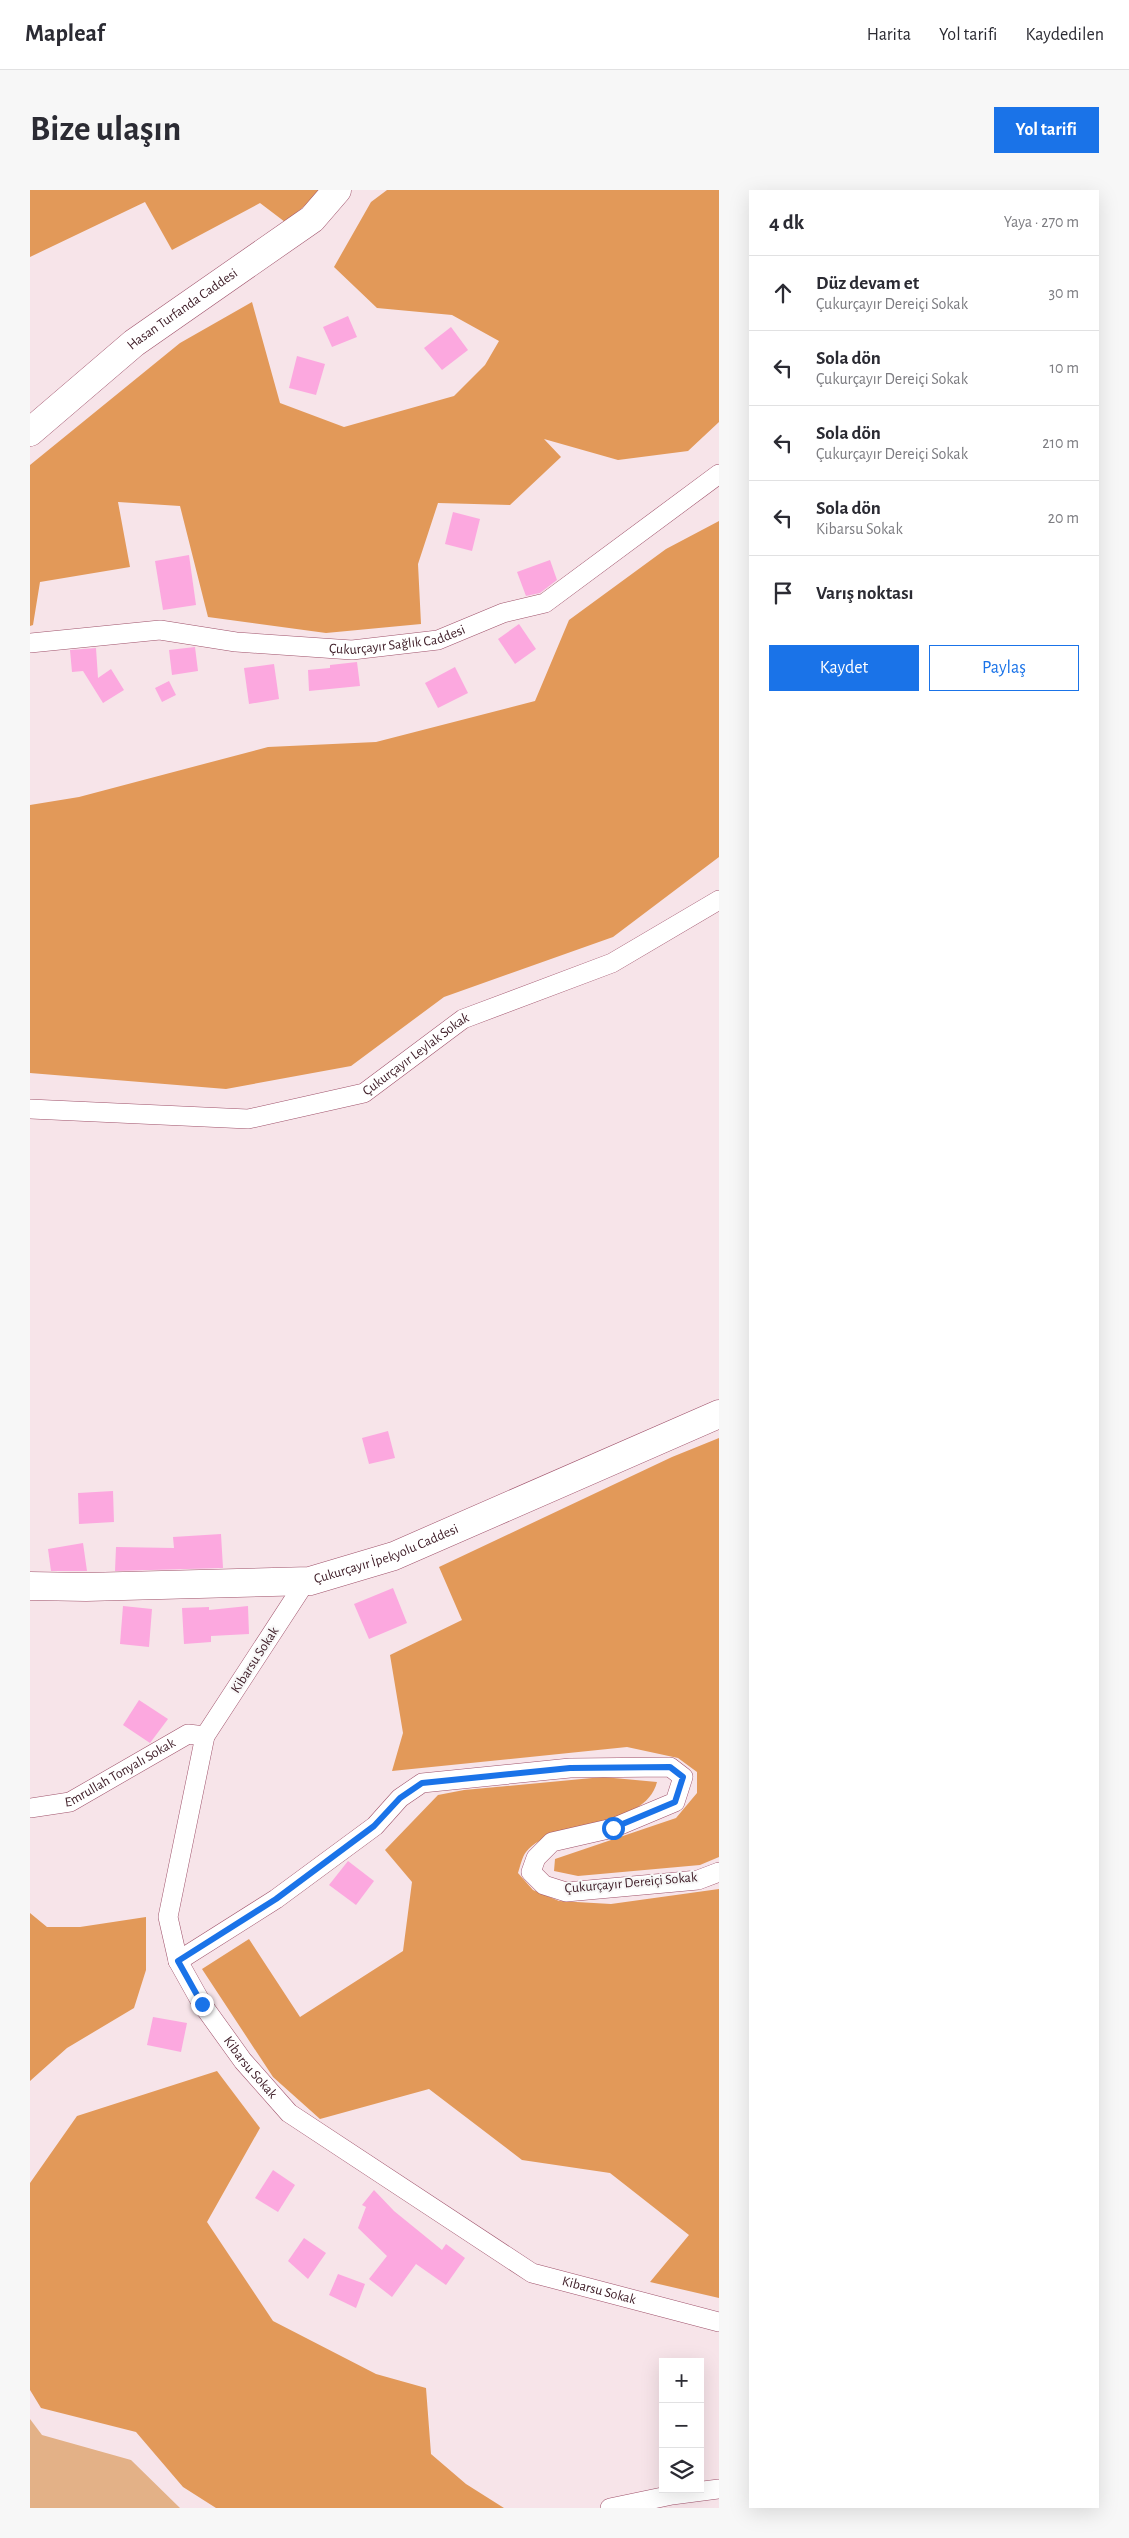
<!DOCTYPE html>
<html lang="tr">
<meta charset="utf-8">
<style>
:root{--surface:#fff;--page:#f7f7f7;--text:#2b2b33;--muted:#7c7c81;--line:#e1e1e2;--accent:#1a73e8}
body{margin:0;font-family:"Alegreya Sans",sans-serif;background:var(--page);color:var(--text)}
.controls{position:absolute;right:15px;bottom:15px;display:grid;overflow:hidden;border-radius:0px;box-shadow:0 5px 20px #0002}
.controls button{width:45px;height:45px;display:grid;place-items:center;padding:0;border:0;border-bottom:1px solid var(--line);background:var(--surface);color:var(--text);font:25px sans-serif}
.stop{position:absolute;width:15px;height:15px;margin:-11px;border:4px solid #1a73e8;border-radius:50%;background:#fff}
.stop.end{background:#1a73e8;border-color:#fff;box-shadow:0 1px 5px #0008}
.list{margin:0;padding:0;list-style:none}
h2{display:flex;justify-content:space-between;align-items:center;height:65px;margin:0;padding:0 20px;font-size:21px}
h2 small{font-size:16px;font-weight:400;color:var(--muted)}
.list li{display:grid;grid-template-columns:32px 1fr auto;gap:15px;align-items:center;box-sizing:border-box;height:75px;padding:0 20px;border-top:1px solid var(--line)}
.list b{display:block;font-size:19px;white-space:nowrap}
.list p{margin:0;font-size:16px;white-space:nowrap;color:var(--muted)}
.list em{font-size:16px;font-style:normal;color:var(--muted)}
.actions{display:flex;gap:10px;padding:15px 20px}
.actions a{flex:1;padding:11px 0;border:1px solid var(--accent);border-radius:0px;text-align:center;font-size:18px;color:var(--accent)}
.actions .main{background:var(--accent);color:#fff}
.icon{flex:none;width:28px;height:28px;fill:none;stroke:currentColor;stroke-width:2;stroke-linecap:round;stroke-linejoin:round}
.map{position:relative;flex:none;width:689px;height:2318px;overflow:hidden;border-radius:0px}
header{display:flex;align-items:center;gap:30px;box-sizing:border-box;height:70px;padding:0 25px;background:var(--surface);border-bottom:1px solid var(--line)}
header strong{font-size:24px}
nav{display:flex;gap:28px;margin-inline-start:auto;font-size:18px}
.intro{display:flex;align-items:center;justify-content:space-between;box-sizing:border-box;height:120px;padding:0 30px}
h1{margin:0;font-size:35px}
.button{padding:12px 22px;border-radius:0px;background:var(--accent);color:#fff;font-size:18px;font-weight:700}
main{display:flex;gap:30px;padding:0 30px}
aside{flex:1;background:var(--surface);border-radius:0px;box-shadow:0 5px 20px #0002}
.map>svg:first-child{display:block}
</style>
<header>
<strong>Mapleaf</strong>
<nav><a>Harita</a><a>Yol tarifi</a><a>Kaydedilen</a></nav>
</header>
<div class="intro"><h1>Bize ulaşın</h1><a class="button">Yol tarifi</a></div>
<main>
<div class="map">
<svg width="689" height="2318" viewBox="0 0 689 2318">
<rect width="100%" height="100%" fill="#f7e4e9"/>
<polygon fill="#e3b187" points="0,2229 12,2245 101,2270 150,2318 0,2318"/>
<g fill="#e29959">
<polygon points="0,0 294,0 255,32 230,13 142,60 115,12 0,67"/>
<polygon points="357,0 689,0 689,232 658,261 588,270 514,249 531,267 480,315 408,313 388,374 391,434 296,443 178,427 150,316 88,312 100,377 10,392 3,435 0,436 0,275 150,153 222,112 250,213 314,237 424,206 455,175 469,151 422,125 347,118 304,77 341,12"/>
<polygon points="689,331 689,667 583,747 414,807 321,876 196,899 0,883 0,615 49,607 238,557 346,552 505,511 539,430 636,359"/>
<polygon points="689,1248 689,1667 670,1675 548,1686 524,1681 525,1669 646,1628 667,1603 667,1582 648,1568 597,1557 362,1581 373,1543 360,1465 432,1430 409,1377 642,1267"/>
<path d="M573 1587 627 1592C614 1641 527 1626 496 1662 492 1667 490 1677 488 1683L503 1700 529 1711 581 1714 689 1699V2108L620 2092 659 2045 580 1983 492 1970 399 1899 290 1929 243 1887 172 1779 219 1749 270 1827 373 1761 382 1692 355 1660 408 1605 434 1600Z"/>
<polygon points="0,1723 17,1737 50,1737 116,1727 116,1780 104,1818 37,1858 0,1891"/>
<polygon points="187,1881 230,1938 177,2032 243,2131 346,2184 396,2198 401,2264 436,2294 474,2318 186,2318 153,2297 106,2242 11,2218 0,2200 0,1993 47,1926"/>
</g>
<g fill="#fca8df">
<polygon points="318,126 327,147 302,157 293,137"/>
<polygon points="421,137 438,160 412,180 394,158"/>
<polygon points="267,166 295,174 286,205 259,198"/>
<polygon points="423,322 450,329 442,361 415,354"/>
<polygon points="159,365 166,415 133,420 125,371"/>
<polygon points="520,370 527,390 510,403 496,406 487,382"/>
<polygon points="489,434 506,459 485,474 468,449"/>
<polygon points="165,457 168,481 142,485 139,460"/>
<polygon points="66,458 68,488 81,479 94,500 73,513 53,481 42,482 40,460"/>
<polygon points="327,472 330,496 279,501 278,480 300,478 300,475"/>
<polygon points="244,474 249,509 219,514 214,478"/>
<polygon points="425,477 438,503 408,518 395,493"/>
<polygon points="139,491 146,505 132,512 125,498"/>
<polygon points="358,1241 365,1268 339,1274 332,1248"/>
<polygon points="83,1301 84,1332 49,1334 48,1303"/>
<polygon points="191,1344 193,1378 85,1381 86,1357 144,1358 143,1347"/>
<polygon points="53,1353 57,1381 21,1381 18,1359"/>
<polygon points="363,1398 377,1433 339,1449 324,1414"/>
<polygon points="93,1416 122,1419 119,1457 90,1454"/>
<polygon points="218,1416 219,1444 181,1446 181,1452 154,1454 152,1418 179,1417 179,1420"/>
<polygon points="109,1510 138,1529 120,1553 93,1535"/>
<polygon points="318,1671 344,1691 326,1715 299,1695"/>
<polygon points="123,1827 157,1833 151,1862 117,1855"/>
<polygon points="243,1980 265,1995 248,2022 225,2008"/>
<polygon points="344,2000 364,2021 412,2060 416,2054 435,2068 416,2095 386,2074 362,2107 339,2089 357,2066 328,2038 336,2017 332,2015"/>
<polygon points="274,2048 296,2063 278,2089 258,2071"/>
<polygon points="308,2084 335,2094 326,2118 299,2105"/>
</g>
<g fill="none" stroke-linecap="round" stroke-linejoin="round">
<g stroke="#9f516a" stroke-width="20">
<g id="street">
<path id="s1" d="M0 453 130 440 206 452 322 460 408 450 473 423 515 413 689 284"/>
<path id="s2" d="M0 919 218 929 334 903 433 829 582 773 689 710"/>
<path id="s3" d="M276 1391 175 1546 138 1727 148 1771 172 1814 213 1871 259 1923 502 2083 689 2132"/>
<path id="s4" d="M0 1618 40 1612 158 1544 175 1546"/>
<polyline points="148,1771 246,1709 345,1636 370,1608 392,1593 540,1578 640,1577 653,1587 645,1612 583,1638 522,1652 506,1668 501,1682 514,1695 536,1702 668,1690 689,1682"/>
<polyline points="580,2318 642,2305 689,2299"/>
</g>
</g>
<g stroke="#9f516a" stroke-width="29">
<g id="secondary">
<path id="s5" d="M0 242 104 153 282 29 307 0"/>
<path id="s6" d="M0 1396 56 1397 280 1391 364 1366 689 1224"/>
</g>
</g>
<use href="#street" stroke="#fff" stroke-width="19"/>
<use href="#secondary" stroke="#fff" stroke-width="28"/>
</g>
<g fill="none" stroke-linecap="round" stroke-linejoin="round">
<polyline stroke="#1a73e8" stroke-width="6" points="172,1814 148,1771 246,1709 344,1636 370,1608 392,1593 540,1578 640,1577 653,1587 645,1612 583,1638"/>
</g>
<g text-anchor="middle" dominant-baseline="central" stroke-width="4" stroke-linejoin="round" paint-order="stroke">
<g font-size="14" fill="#41202a" stroke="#f7f7f7">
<text stroke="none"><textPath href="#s5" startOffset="196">Hasan Turfanda Caddesi</textPath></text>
<text stroke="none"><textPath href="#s1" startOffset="370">Çukurçayır Sağlık Caddesi</textPath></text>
<text stroke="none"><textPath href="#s2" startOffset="402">Çukurçayır Leylak Sokak</textPath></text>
<text stroke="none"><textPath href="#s6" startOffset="361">Çukurçayır İpekyolu Caddesi</textPath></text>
<text transform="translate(225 1470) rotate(-57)">Kibarsu Sokak</text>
<text stroke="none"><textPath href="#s4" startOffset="98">Emrullah Tonyalı Sokak</textPath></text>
<text transform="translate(601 1693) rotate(-5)">Çukurçayır Dereiçi Sokak</text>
<text stroke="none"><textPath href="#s3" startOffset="544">Kibarsu Sokak</textPath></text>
<text stroke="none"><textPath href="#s3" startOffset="964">Kibarsu Sokak</textPath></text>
</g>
</g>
</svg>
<div class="controls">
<button>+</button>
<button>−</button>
<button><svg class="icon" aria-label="layers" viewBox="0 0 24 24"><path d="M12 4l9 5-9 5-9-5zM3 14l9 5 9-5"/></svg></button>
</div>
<div class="stop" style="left:583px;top:1638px"></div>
<div class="stop end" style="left:172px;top:1814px"></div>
</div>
<aside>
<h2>4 dk<small>Yaya · 270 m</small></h2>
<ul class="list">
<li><svg class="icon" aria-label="ahead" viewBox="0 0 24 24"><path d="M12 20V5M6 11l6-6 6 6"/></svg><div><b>Düz devam et</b><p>Çukurçayır Dereiçi Sokak</p></div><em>30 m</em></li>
<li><svg class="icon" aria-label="left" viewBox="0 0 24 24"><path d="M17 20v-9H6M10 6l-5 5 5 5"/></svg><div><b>Sola dön</b><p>Çukurçayır Dereiçi Sokak</p></div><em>10 m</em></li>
<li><svg class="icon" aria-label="left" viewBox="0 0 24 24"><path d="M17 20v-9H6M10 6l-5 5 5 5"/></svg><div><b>Sola dön</b><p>Çukurçayır Dereiçi Sokak</p></div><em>210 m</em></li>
<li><svg class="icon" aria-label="left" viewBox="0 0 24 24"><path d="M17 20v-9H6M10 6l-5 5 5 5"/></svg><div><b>Sola dön</b><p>Kibarsu Sokak</p></div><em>20 m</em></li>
<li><svg class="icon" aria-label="arrive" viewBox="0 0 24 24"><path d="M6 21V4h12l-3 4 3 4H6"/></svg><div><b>Varış noktası</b></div></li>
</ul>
<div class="actions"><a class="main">Kaydet</a><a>Paylaş</a></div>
</aside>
</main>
